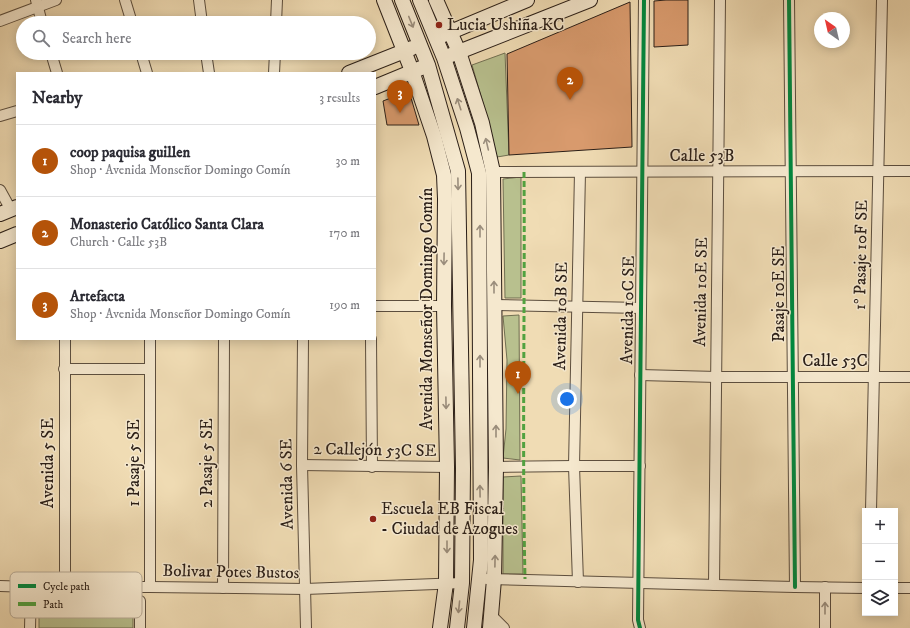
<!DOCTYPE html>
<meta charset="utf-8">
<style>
:root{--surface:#fff;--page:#f7f7f7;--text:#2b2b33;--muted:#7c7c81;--line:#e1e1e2;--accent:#b45309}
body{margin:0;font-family:"IM FELL DW Pica",serif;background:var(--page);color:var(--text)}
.controls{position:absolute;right:12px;bottom:12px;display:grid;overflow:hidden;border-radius:0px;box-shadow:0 2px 10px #0003}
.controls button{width:36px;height:36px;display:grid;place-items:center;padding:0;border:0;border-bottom:1px solid var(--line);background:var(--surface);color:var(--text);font:20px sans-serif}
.compass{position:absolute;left:814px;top:12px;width:36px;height:36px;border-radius:50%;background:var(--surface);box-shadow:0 2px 10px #0003;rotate:326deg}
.you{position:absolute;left:567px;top:399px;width:14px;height:14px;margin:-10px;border:3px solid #fff;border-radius:50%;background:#1a73e8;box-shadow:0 0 0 6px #1a73e833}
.badge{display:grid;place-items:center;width:26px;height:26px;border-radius:50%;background:var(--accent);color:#fff;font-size:13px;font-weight:700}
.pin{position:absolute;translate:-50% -33px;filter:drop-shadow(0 1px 2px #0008)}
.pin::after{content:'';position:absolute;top:21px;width:14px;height:12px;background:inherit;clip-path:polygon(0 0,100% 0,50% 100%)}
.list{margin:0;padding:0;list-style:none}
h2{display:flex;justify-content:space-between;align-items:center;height:52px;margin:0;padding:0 16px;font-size:17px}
h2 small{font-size:13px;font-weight:400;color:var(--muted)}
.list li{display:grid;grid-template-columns:26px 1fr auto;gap:12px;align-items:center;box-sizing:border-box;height:72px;padding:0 16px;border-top:1px solid var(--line)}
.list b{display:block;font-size:15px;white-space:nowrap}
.list p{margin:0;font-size:13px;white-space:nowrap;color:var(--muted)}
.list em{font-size:13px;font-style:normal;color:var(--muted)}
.icon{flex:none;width:22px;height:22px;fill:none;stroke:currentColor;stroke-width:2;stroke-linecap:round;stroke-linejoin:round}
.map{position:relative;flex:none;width:910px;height:628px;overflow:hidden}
.search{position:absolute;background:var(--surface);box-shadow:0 2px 10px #0003;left:16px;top:16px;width:360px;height:44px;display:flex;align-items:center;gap:10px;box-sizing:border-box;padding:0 14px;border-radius:22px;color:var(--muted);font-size:15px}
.panel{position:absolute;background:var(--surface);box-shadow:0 2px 10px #0003;left:16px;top:72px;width:360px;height:268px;border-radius:0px}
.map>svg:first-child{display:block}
</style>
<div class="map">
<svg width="910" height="628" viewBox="0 0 910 628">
<rect width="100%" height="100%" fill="#f0dcb4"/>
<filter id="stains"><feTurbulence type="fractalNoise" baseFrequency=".005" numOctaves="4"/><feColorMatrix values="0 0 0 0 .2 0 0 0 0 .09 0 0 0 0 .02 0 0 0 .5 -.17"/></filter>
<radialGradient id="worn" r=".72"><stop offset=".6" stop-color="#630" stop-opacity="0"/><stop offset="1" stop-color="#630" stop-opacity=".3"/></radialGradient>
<g fill="#b8c08e" stroke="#716f52">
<polygon points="505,53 509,155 497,157 485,110 472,65"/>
<polygon points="521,177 521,298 505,298 503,179"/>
<polygon points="519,315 520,460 503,458 506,429 507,360 503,316"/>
<polygon points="521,476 523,574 503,574 503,477"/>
<polygon points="133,598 133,628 39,628 39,599"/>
</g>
<g fill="#d89a6d" stroke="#2a1e17">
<polygon points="666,0 688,0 688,45 654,47 654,1"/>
<polygon points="630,2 632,147 509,155 507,54"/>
<polygon points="409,91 419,125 387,125 383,101"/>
</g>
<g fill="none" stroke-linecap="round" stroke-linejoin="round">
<g stroke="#5c4e3e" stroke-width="12">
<g id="minor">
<polyline points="36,0 42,23"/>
<polyline points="125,0 132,23"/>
<polyline points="199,0 202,23"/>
<polyline points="789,0 795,587"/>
<polyline points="0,21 56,0"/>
<polyline points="276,23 277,0"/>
<polyline points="51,53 57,73"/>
<polyline points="141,53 147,73"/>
<polyline points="206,53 209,73"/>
<polyline points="274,73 275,53"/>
<polyline points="0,116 17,111"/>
<polyline points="493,172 910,171"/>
<polyline points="0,190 11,210"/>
<polyline points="495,305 641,308"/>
<polyline points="375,306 444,306"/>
<polyline points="65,339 65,588"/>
<polyline points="150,339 150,587"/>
<polyline points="303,339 302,465 306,628"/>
<polyline points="371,339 372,467"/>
<polyline points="64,369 150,369"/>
<polyline points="640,375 717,377 910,377"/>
<polyline points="302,465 447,467"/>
<polyline points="496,467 574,466 640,466"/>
<polyline points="871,511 882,0"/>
<polyline points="487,579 795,587 865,588"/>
<polyline points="578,582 574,466 580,172"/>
<polyline points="714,585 720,0"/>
<polyline points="0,586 31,587 150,587 305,589 462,583"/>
<polyline points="223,588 224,339"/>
<polyline points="895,588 910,588"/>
<polyline points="492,616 504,628"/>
<polyline points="30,628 31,587"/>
<polyline points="140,628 140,601"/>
<polyline points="640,628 638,620 644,0"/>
<polyline points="825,628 825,587"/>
</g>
</g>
<g stroke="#2a1e17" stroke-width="16">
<g id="secondary">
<polyline points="384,0 412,71 434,136 444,175 445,199 444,306 447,467 446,583 440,628"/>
<polyline points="402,0 428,65 458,171 463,468 462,583 457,628"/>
<polyline points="420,0 444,58 467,128 479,173 481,560 474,628"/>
<polyline points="436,0 459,52 482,123 493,172 496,467 494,579 490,628"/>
<polyline points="441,36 527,0"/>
<polyline points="451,55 590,0"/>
<polyline points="349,73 412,48"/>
<polyline points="375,87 421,68"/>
<polyline points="0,214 17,207"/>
<polyline points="0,241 17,234"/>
</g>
</g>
<use href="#minor" stroke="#f5e8ce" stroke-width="10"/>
<use href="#secondary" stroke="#f5e8ce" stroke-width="14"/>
<path stroke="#51a240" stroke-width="3" stroke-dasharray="6 3" stroke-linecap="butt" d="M524 172C525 308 522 444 525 579"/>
<g stroke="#f5e8ce" stroke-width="6">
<g id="cycleway">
<polyline points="789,0 795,587"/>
<polyline points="640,628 638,620 644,0"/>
</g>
</g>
<use href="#cycleway" stroke="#00873e" stroke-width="4"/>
</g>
<defs><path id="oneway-shaft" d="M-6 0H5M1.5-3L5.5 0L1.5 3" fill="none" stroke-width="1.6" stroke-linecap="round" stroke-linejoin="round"/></defs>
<g stroke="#9a8d7c">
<use href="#oneway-shaft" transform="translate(411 22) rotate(68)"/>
<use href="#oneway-shaft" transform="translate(459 104) rotate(-108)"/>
<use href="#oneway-shaft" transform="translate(487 144) rotate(-103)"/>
<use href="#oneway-shaft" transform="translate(458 184) rotate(89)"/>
<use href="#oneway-shaft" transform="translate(480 231) rotate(-90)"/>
<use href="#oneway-shaft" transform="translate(444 259) rotate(91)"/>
<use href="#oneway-shaft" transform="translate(494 287) rotate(-90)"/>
<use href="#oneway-shaft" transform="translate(480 361) rotate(-90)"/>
<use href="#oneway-shaft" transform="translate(446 403) rotate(89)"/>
<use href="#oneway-shaft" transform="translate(496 431) rotate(-90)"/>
<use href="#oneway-shaft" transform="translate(480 491) rotate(-91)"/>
<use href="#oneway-shaft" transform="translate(447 547) rotate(90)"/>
<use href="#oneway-shaft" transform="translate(495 561) rotate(-89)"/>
<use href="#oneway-shaft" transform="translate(459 607) rotate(96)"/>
<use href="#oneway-shaft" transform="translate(825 608) rotate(-90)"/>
</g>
<g fill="#8f2418" stroke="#f5e8ce" stroke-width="1.5">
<circle cx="439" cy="25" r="4"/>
<circle cx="373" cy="519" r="4"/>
</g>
<g text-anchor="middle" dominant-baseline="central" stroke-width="3" stroke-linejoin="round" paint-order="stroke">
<g font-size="17" fill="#2a1e17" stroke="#f5e8ce" text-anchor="start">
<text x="447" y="25">Lucia Ushiña KC</text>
<text x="381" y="509">Escuela EB Fiscal<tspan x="381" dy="20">- Ciudad de Azogues</tspan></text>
</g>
<g font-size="17" fill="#2a1e17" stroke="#f5e8ce">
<text x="702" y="156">Calle 53B</text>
<text transform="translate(861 255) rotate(-89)">1° Pasaje 10F SE</text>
<text transform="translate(701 292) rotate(-89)">Avenida 10E SE</text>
<text transform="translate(779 294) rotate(-90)">Pasaje 10E SE</text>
<text transform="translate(427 309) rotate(-90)">Avenida Monseñor Domingo Comín</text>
<text transform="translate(628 310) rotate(-89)">Avenida 10C SE</text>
<text transform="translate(561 316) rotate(-89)">Avenida 10B SE</text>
<text x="835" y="361">Calle 53C</text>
<text transform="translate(375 450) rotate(1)">2 Callejón 53C SE</text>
<text transform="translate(48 463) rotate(-90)">Avenida 5 SE</text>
<text transform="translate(134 463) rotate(-90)">1 Pasaje 5 SE</text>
<text transform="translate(207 463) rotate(-90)">2 Pasaje 5 SE</text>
<text transform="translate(287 484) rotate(-91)">Avenida 6 SE</text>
<text transform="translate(231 572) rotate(1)">Bolivar Potes Bustos</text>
</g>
</g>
<rect x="10" y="572" width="132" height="46" rx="6" fill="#f5e8ce" stroke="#b8ab97" stroke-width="1"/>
<rect x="18" y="584" width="18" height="4" fill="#00873e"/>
<rect x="18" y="602" width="18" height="4" fill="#51a240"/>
<g font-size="11" fill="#2a1e17">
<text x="43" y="590">Cycle path</text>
<text x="43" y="608">Path</text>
</g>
<rect width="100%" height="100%" filter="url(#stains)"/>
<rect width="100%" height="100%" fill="url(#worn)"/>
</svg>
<div class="controls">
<button>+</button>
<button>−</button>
<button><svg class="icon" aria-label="layers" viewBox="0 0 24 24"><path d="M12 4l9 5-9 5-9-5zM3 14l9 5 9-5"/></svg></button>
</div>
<svg class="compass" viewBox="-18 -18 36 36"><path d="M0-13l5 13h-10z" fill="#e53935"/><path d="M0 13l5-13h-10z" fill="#7c7c81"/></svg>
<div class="you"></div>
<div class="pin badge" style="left:518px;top:394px">1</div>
<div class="pin badge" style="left:570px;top:100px">2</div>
<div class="pin badge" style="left:400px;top:113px">3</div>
<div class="search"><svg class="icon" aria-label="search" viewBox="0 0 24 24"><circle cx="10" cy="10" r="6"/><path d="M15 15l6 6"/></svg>Search here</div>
<section class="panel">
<h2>Nearby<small>3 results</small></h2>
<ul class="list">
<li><span class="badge">1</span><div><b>coop paquisa guillen</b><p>Shop · Avenida Monseñor Domingo Comín</p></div><em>30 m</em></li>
<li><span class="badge">2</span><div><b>Monasterio Católico Santa Clara</b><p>Church · Calle 53B</p></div><em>170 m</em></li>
<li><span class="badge">3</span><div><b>Artefacta</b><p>Shop · Avenida Monseñor Domingo Comín</p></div><em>190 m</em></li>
</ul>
</section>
</div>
